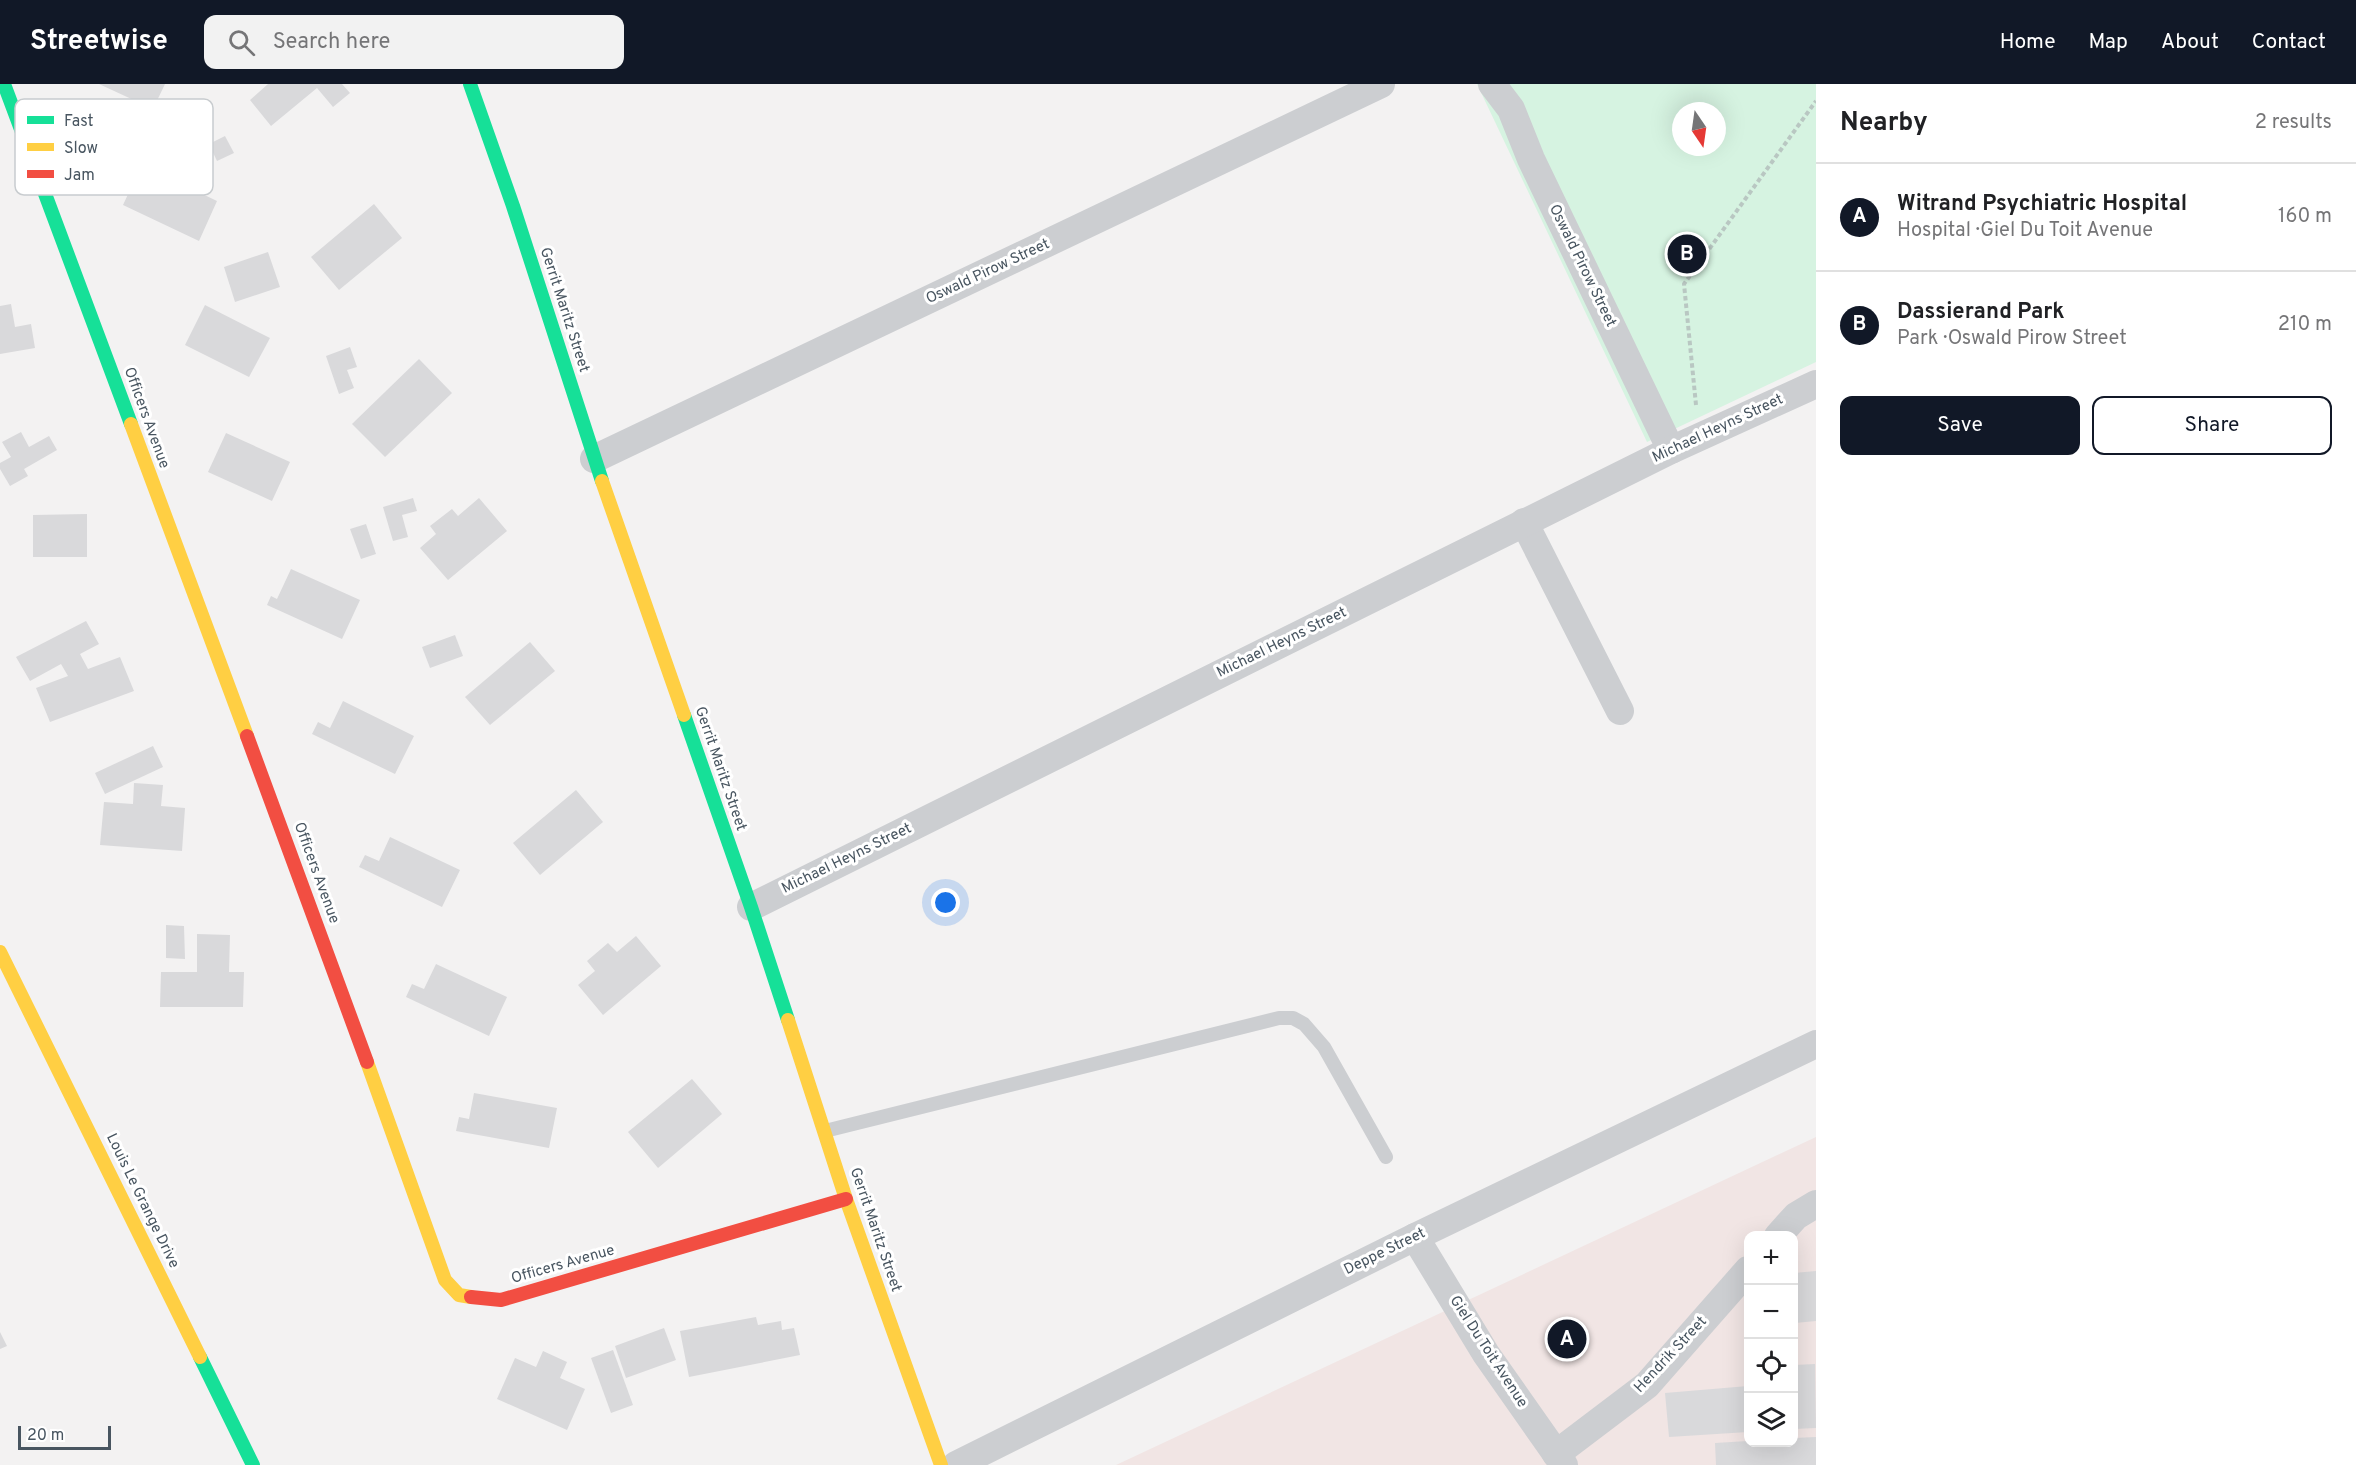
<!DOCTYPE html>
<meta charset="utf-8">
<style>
:root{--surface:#fff;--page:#f2f2f2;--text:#202124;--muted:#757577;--line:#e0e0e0;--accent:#111827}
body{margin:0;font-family:Overpass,sans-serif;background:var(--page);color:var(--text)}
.controls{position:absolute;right:18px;bottom:18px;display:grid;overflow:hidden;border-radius:12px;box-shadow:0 6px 24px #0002}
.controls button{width:54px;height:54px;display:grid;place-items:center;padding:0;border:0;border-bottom:2px solid var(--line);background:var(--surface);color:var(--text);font:30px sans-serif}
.compass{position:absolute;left:1672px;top:18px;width:54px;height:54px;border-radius:50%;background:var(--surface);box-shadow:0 6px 24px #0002;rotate:167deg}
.scale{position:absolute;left:18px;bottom:15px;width:93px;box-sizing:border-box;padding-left:6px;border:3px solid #485560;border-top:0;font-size:16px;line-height:21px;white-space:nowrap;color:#485560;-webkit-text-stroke:4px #fff;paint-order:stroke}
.you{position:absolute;left:946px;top:819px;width:21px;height:21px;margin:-15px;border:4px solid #fff;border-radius:50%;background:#1a73e8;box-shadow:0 0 0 9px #1a73e833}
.badge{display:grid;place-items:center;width:39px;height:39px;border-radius:50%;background:var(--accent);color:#fff;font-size:20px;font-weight:700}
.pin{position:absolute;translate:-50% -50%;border:3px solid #fff;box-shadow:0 2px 6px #0006}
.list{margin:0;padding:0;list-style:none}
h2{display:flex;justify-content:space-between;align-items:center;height:78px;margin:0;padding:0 24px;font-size:26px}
h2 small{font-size:20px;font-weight:400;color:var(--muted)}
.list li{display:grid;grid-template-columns:39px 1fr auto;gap:18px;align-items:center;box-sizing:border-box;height:108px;padding:0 24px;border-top:2px solid var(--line)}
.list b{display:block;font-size:22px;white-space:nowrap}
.list p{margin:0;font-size:20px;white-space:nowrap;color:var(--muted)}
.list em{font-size:20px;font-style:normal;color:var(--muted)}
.actions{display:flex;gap:12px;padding:18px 24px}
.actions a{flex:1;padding:14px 0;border:2px solid var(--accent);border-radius:12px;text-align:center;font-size:21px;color:var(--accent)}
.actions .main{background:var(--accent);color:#fff}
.icon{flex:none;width:33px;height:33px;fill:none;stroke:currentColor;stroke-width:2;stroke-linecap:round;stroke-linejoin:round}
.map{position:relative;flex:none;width:1816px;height:1381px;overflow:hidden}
header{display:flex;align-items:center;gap:36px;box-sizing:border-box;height:84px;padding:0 30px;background:var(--accent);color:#fff}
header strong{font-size:28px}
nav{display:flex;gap:33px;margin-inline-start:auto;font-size:21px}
.search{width:420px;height:54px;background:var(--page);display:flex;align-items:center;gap:15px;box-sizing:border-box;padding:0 21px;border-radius:12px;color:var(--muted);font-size:22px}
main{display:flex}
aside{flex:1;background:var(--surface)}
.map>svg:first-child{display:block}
</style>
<header>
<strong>Streetwise</strong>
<div class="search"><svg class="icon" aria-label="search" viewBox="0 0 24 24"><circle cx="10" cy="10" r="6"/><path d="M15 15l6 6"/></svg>Search here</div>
<nav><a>Home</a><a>Map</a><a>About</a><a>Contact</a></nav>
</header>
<main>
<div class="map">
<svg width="1816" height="1381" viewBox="0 0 1816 1381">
<rect width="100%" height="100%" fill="#f3f2f2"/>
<path fill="#f1e5e4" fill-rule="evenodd" d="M1816 1053V1381H1116ZM1748 1152H1794V1358H1748Z"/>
<path fill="#d6f3e1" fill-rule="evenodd" d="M1477 0H1816V278L1647 358ZM1681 27H1717V63H1681Z"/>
<g fill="#d9d9db">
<polygon points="99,0 165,0 153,25"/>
<polygon points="268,0 342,0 350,9 333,23 317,4 271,42 250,16"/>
<polygon points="225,52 234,69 217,77 209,60"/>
<polygon points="148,84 217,117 199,157 123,121 130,106 136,109"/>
<polygon points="374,120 402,154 339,206 311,173"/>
<polygon points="268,168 280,203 235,218 224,183"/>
<polygon points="11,220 15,243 31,240 35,264 0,270 0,222"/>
<polygon points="205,221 270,254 249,293 185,261"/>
<polygon points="350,263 357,283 347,286 354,304 339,310 326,272"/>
<polygon points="419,275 452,309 385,373 352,340"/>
<polygon points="21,348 29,363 49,352 57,366 24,385 28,392 10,402 0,385 0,379 11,373 2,358"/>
<polygon points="226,349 290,378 272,417 208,388"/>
<polygon points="413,414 417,427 402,431 408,453 393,457 383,423"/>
<polygon points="479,414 507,447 448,496 420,464 436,450 430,442 452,425 458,432"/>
<polygon points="87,430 87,473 33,473 33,431"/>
<polygon points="366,440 376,470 361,475 350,445"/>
<polygon points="291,485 360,516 342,555 267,521 271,512 277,515"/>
<polygon points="86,537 99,560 80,570 88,585 120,573 134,607 50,638 36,604 68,592 61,580 30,597 16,573"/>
<polygon points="455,551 463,572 430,584 422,563"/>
<polygon points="530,558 555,587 490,641 465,613"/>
<polygon points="343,617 414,652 395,690 312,650 318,638 330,644"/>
<polygon points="153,662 163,683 105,710 95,689"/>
<polygon points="134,699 163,701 161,722 185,724 182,767 100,761 104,718 133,720"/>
<polygon points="576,706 603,738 540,791 513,759"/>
<polygon points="390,753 460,786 442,823 359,783 365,771 379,777"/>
<polygon points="166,841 184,842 185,875 166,874"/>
<polygon points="197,850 230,851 229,888 244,888 243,923 160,923 161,888 197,888"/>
<polygon points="636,852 661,882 603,931 578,901 595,887 587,877 608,859 617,868"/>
<polygon points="436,880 507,913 489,952 406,913 412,900 424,905"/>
<polygon points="692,995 722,1030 658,1084 628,1048"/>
<polygon points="474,1009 557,1024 549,1064 456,1047 459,1033 469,1035"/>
<polygon points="1816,1187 1816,1237 1795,1239 1794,1189"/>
<polygon points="756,1233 758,1241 781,1237 782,1246 794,1244 800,1271 689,1293 680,1247"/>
<polygon points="664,1244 676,1276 626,1294 615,1262"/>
<polygon points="0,1248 7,1262 0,1265"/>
<polygon points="613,1266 633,1321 611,1329 591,1274"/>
<polygon points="543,1267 567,1278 560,1294 585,1305 567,1346 497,1315 515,1274 536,1283"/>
<polygon points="1815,1280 1816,1344 1794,1345 1794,1281"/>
<polygon points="1748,1302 1748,1348 1669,1353 1665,1309"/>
<polygon points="1816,1353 1816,1381 1716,1381 1715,1359 1748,1357 1794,1358 1794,1354"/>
</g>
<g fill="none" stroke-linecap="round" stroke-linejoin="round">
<polyline stroke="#b9c7c2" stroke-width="4" stroke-dasharray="4.5 3" stroke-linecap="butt" points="1696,321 1684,200 1816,17"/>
<polyline stroke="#ccced1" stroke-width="14" points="825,1047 1279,934 1293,934 1304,940 1324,963 1386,1073"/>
<g stroke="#ccced1" stroke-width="28">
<polyline points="1492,0 1511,25 1531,75 1671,366"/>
<polyline points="594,375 1381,0"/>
<polyline points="1524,438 1620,627"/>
<polyline points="751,823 1671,366 1816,300"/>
<polyline points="1778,1152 1796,1132 1816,1120"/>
<polyline points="1415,1153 1486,1270 1564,1381"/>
<polyline points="1556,1370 1647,1301 1748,1186"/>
<polyline points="956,1381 1415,1153 1816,960"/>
</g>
<g stroke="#16e098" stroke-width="14">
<polyline points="4,0 131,340"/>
<polyline points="470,0 513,122 602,397"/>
<polyline points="684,631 751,823 788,936"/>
<polyline points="200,1273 253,1381"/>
</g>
<g stroke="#ffcf43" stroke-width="14">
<polyline points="131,340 247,652"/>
<polyline points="602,397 684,631"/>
<polyline points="0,868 200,1273"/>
<polyline points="788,936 846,1115 941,1381"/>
<polyline points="367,978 445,1196 459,1211 471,1213"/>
</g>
<g stroke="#f24e42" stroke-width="14">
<polyline points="247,652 367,978"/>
<polyline points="471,1213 501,1216 846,1115"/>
</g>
</g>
<g text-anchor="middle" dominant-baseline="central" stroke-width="6" stroke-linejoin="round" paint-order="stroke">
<g font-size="15" fill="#485560" stroke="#fff">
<text transform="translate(1582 182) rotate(64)">Oswald Pirow Street</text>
<text transform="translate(988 188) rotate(-25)">Oswald Pirow Street</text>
<text transform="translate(564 226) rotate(72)">Gerrit Maritz Street</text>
<text transform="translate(146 334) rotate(70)">Officers Avenue</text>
<text transform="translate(1718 345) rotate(-25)">Michael Heyns Street</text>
<text transform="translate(1282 559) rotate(-26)">Michael Heyns Street</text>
<text transform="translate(720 685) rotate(71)">Gerrit Maritz Street</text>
<text transform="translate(847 775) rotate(-26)">Michael Heyns Street</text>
<text transform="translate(316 789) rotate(70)">Officers Avenue</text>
<text transform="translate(142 1117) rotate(64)">Louis Le Grange Drive</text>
<text transform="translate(875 1146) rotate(71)">Gerrit Maritz Street</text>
<text transform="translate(1385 1168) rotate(-26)">Deppe Street</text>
<text transform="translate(563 1181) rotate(-16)">Officers Avenue</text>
<text transform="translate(1488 1268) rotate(57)">Giel Du Toit Avenue</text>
<text transform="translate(1671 1271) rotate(-47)">Hendrik Street</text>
</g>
</g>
<rect x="15" y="15" width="198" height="96" rx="9" fill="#fff" stroke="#c8cccf" stroke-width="1.5"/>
<rect x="27" y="32" width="27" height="8" fill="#16e098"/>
<rect x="27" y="59" width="27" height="8" fill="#ffcf43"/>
<rect x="27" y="86" width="27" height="8" fill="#f24e42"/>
<g font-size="16" fill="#485560">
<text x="64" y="42">Fast</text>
<text x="64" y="69">Slow</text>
<text x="64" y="96">Jam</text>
</g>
</svg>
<div class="controls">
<button>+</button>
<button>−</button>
<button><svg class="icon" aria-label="locate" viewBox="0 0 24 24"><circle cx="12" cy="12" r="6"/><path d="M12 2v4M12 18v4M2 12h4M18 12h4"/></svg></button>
<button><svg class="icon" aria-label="layers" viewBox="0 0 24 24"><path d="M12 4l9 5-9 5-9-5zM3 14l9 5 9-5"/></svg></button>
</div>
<svg class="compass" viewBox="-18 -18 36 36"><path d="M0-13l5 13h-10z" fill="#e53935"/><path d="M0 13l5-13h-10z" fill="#757577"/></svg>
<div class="scale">20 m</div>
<div class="you"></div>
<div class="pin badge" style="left:1567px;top:1255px">A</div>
<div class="pin badge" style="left:1687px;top:170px">B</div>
</div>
<aside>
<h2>Nearby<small>2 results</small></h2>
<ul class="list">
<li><span class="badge">A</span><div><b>Witrand Psychiatric Hospital</b><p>Hospital · Giel Du Toit Avenue</p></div><em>160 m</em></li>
<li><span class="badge">B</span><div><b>Dassierand Park</b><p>Park · Oswald Pirow Street</p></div><em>210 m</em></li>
</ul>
<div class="actions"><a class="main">Save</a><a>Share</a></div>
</aside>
</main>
